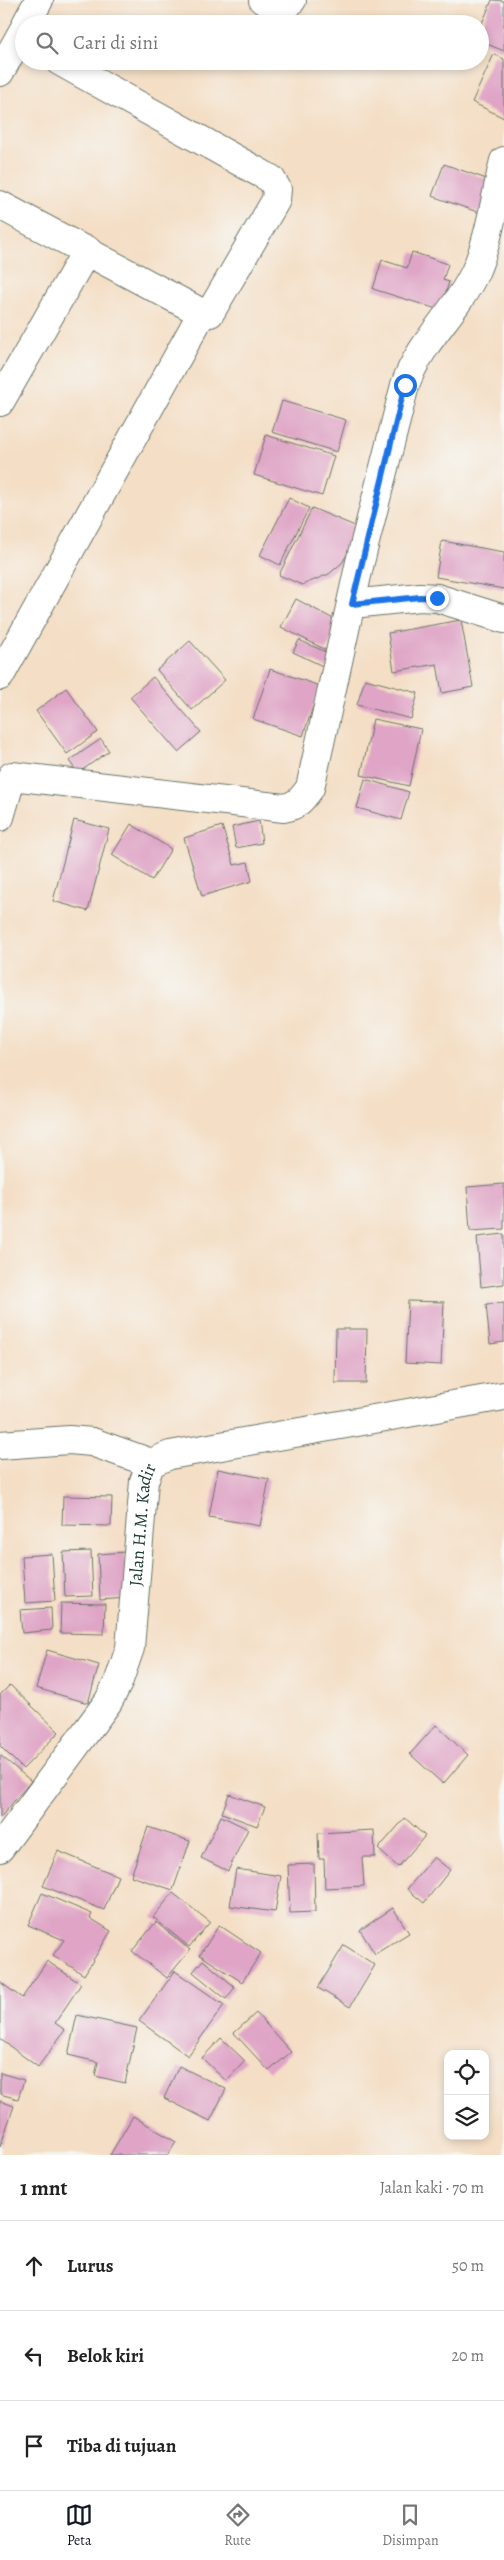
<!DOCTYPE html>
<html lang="id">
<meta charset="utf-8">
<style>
:root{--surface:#fff;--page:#f2f2f2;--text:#222;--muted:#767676;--line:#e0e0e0;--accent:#111827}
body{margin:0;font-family:Alegreya,serif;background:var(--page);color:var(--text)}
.controls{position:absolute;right:15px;bottom:15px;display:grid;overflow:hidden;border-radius:10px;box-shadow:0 2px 8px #0003}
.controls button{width:45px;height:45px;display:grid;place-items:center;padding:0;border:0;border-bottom:1px solid var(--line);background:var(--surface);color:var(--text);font:25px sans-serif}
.stop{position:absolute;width:15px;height:15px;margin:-11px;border:4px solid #1a73e8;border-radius:50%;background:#fff}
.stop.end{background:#1a73e8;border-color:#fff;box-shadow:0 1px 5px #0008}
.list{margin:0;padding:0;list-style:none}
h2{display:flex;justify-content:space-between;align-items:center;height:65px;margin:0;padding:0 20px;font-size:21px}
h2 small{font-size:16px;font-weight:400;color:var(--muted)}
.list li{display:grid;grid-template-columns:32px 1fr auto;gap:15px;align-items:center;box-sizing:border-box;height:90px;padding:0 20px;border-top:1px solid var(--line)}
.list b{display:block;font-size:19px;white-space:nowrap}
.list em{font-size:16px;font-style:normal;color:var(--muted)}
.icon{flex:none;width:28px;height:28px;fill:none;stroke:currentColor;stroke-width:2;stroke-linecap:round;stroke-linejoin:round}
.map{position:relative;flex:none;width:504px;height:2155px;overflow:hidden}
.search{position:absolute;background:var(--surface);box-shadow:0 2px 8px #0003;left:15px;right:15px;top:15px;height:55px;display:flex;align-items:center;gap:12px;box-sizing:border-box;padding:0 18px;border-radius:28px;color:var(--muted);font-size:19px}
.sheet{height:335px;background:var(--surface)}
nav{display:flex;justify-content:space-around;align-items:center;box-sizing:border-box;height:70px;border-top:1px solid var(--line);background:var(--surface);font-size:14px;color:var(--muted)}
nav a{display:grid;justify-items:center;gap:2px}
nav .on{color:var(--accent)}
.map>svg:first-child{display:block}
</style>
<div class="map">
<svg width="504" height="2155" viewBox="0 0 504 2155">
<rect width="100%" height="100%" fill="#f6f6f2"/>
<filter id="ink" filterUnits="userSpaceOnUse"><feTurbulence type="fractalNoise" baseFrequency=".02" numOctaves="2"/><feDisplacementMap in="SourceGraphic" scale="10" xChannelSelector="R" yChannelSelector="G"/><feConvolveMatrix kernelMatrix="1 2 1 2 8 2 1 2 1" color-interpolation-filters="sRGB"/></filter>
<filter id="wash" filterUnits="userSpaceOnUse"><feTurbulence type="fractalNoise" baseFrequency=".0096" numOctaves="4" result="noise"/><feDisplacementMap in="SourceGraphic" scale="20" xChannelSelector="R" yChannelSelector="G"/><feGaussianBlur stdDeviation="1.12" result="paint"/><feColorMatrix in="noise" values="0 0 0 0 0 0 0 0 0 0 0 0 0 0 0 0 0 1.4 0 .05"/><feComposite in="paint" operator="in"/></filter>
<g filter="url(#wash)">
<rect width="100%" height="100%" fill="#f4dec5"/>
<g id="blocks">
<g fill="#dfa4c6">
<polygon points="492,0 504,1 504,51 480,41 480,28"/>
<polygon points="494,54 504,59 504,118 472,102"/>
<polygon points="444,164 495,182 483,214 432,196"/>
<polygon points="412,252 448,264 443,280 449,282 440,310 373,289 382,260 407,268"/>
<polygon points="282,401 346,420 337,452 272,432"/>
<polygon points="266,435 334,456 322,496 254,475"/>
<polygon points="289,498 309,508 280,565 260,555"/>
<polygon points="312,508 362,529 342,563 329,574 302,585 279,575"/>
<polygon points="442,541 504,552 504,589 436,577"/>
<polygon points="296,599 341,623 326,650 281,627"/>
<polygon points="461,620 473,687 442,693 437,664 394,671 388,633"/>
<polygon points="299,640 337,657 331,670 293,652"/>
<polygon points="190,641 225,680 192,710 157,670"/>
<polygon points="270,669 320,686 303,736 253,719"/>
<polygon points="153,677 201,732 178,752 130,697"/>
<polygon points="365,679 418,693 411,719 357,705"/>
<polygon points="66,688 98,732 67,754 36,711"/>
<polygon points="373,719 421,729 409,786 361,775"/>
<polygon points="101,739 109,751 78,773 69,761"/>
<polygon points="365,779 409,792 401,820 357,808"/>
<polygon points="74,820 109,829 88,911 53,901"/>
<polygon points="259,821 262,843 236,848 232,827"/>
<polygon points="131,824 171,849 152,880 112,855"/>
<polygon points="222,826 234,865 248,862 252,881 202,896 184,838"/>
<polygon points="504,1184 504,1229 470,1231 467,1187"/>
<polygon points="504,1234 504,1284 481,1287 477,1237"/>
<polygon points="408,1301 444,1302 441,1365 405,1363"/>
<polygon points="504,1303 504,1342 490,1344 486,1304"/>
<polygon points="336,1329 367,1329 366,1383 335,1383"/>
<polygon points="218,1469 269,1479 260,1526 209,1517"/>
<polygon points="63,1496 112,1497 111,1526 62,1525"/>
<polygon points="91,1551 93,1596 65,1597 63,1552"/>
<polygon points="125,1552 127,1598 100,1600 98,1554"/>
<polygon points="52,1554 55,1601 25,1603 22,1556"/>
<polygon points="61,1603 105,1604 104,1634 60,1633"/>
<polygon points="51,1608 52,1630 22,1633 20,1610"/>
<polygon points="47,1650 99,1665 88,1703 36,1688"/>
<polygon points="10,1685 59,1732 23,1769 0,1746 0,1695"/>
<polygon points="436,1725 468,1755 443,1784 410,1754"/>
<polygon points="0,1755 31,1781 0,1818"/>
<polygon points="229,1794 265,1807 257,1826 222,1813"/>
<polygon points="221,1816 248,1829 228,1871 201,1858"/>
<polygon points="405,1818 425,1836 398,1867 378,1849"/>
<polygon points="148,1827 190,1841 173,1890 131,1876"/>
<polygon points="374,1830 375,1857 362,1857 364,1886 325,1888 324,1859 319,1859 318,1833"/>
<polygon points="58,1851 118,1876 104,1910 43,1886"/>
<polygon points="434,1857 450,1870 424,1903 407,1889"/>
<polygon points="314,1864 315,1912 290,1913 288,1865"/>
<polygon points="236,1869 281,1876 275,1912 230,1906"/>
<polygon points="42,1893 92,1914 90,1918 111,1931 84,1975 53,1955 64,1940 28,1925"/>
<polygon points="173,1893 210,1922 189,1947 153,1917"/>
<polygon points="393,1908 409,1933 375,1954 360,1930"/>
<polygon points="156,1922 190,1950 167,1978 132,1951"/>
<polygon points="219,1925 261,1953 242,1982 200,1955"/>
<polygon points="344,1945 375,1965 350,2007 318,1988"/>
<polygon points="203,1960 235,1987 226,1999 193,1972"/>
<polygon points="47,1961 81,1984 55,2023 65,2030 38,2067 0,2039 0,1982 22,1998"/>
<polygon points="175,1971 224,2005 188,2056 139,2021"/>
<polygon points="256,2013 291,2052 269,2071 234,2033"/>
<polygon points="77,2015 137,2028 125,2083 95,2076 98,2062 68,2055"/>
<polygon points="221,2038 245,2061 226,2081 202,2058"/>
<polygon points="179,2066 226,2089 210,2121 164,2098"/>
<polygon points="0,2073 24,2080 18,2099 0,2094"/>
<polygon points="0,2101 14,2106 0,2147"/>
<polygon points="133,2116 176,2142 168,2155 110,2155"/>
</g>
</g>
</g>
<g filter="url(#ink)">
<use href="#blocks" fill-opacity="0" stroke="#6a7567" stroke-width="1"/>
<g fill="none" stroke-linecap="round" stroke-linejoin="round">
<g stroke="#6a7567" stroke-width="30">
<g id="minor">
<polyline points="263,0 284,9 292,0"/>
<polyline points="26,24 39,0"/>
<polyline points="0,72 24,29"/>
<polyline points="0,205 202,313 210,313 276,200 277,189 271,179 59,61"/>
<polyline points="0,402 87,250"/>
<polyline points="352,604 420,597 437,598 504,619"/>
<polyline points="0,676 202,313"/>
<path d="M0 817 12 776 284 808C297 806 302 799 310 788L360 562 405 385C421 340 456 313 475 272 490 238 495 197 504 161"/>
<polyline points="0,1445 69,1440 92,1442 151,1463"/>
</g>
</g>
<g stroke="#6a7567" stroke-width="30">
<g id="tertiary">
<path id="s1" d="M0 1848 108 1702 118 1683 130 1648 144 1481 151 1463 170 1455 504 1396"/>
</g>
</g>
<use href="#minor" stroke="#fff" stroke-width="28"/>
<use href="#tertiary" stroke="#fff" stroke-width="28"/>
</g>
</g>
<g fill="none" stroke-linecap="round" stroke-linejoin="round" filter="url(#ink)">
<polyline stroke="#1a73e8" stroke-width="6" points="405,385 352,604 420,597 437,598"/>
</g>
<g text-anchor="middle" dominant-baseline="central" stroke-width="5" stroke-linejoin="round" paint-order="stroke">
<g font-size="18" fill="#1f3d34" stroke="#f6f6f2">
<text stroke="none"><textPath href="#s1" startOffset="364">Jalan H.M. Kadir</textPath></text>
</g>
</g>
</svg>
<div class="controls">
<button><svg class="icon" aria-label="locate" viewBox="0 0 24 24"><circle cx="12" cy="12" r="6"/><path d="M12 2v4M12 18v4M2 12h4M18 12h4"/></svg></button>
<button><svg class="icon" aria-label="layers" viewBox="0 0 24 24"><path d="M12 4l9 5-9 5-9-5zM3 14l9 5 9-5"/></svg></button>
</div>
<div class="stop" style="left:405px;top:385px"></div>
<div class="stop end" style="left:437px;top:598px"></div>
<div class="search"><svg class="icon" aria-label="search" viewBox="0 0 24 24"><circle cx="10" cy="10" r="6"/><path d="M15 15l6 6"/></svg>Cari di sini</div>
</div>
<section class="sheet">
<h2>1 mnt<small>Jalan kaki · 70 m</small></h2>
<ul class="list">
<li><svg class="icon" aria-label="ahead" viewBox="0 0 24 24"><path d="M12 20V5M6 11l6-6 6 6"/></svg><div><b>Lurus</b></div><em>50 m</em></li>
<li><svg class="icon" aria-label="left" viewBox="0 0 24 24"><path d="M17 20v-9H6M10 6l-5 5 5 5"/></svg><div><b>Belok kiri</b></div><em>20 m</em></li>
<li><svg class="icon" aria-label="arrive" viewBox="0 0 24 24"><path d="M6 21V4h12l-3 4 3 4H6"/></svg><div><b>Tiba di tujuan</b></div></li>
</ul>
</section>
<nav>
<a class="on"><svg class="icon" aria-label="map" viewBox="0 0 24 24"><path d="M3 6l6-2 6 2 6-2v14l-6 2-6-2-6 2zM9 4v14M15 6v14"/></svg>Peta</a>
<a><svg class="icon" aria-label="directions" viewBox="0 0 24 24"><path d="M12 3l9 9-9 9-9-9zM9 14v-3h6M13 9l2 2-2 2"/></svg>Rute</a>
<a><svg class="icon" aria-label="saved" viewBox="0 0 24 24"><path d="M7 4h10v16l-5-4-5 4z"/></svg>Disimpan</a>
</nav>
